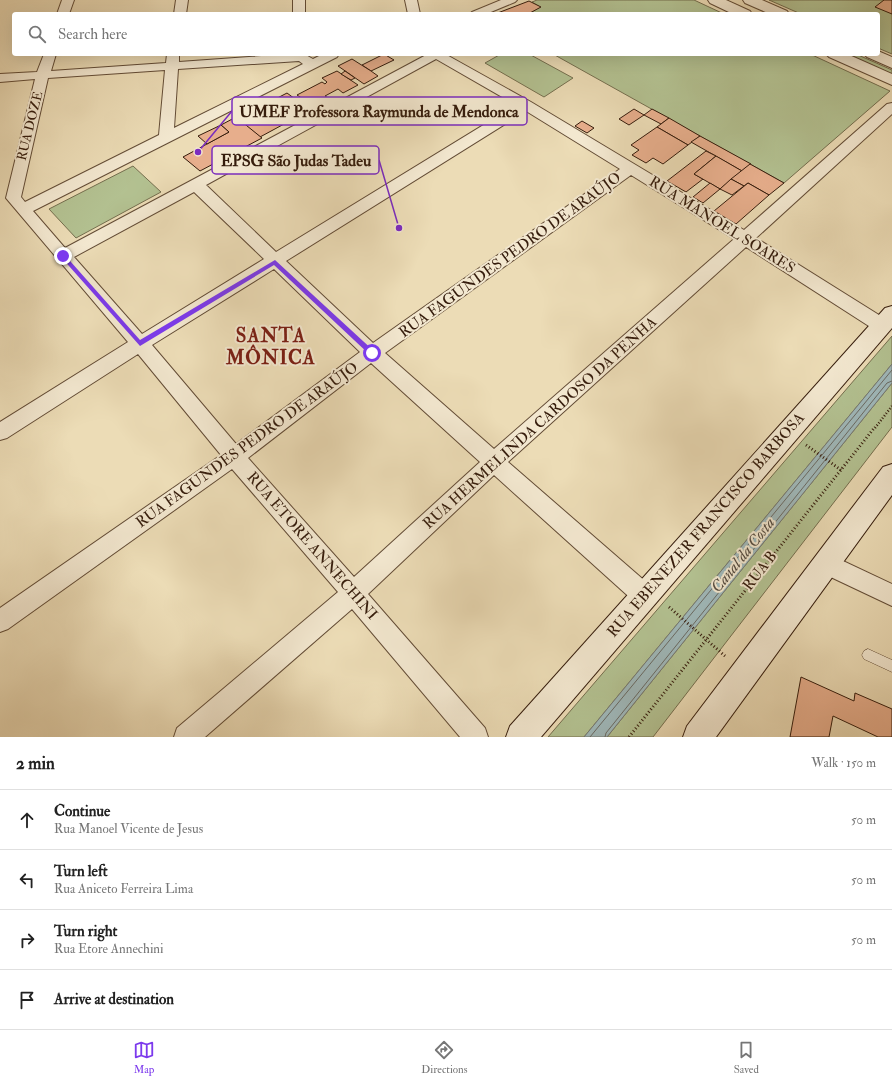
<!DOCTYPE html>
<meta charset="utf-8">
<style>
:root{--surface:#fff;--page:#f2f2f2;--text:#222;--muted:#767676;--line:#e0e0e0;--accent:#7c3aed}
body{margin:0;font-family:"IM FELL Double Pica",serif;background:var(--page);color:var(--text)}
.stop{position:absolute;width:12px;height:12px;margin:-9px;border:3px solid #7c3aed;border-radius:50%;background:#fff}
.stop.end{background:#7c3aed;border-color:#fff;box-shadow:0 1px 4px #0008}
.list{margin:0;padding:0;list-style:none}
h2{display:flex;justify-content:space-between;align-items:center;height:52px;margin:0;padding:0 16px;font-size:17px}
h2 small{font-size:13px;font-weight:400;color:var(--muted)}
.list li{display:grid;grid-template-columns:26px 1fr auto;gap:12px;align-items:center;box-sizing:border-box;height:60px;padding:0 16px;border-top:1px solid var(--line)}
.list b{display:block;font-size:15px;white-space:nowrap}
.list p{margin:0;font-size:13px;white-space:nowrap;color:var(--muted)}
.list em{font-size:13px;font-style:normal;color:var(--muted)}
.icon{flex:none;width:22px;height:22px;fill:none;stroke:currentColor;stroke-width:2;stroke-linecap:round;stroke-linejoin:round}
.map{position:relative;flex:none;width:892px;height:737px;overflow:hidden}
.search{position:absolute;background:var(--surface);box-shadow:0 4px 16px #0002;left:12px;right:12px;top:12px;height:44px;display:flex;align-items:center;gap:10px;box-sizing:border-box;padding:0 14px;border-radius:4px;color:var(--muted);font-size:15px}
.sheet{height:292px;background:var(--surface)}
nav{display:flex;justify-content:space-around;align-items:center;box-sizing:border-box;height:56px;border-top:1px solid var(--line);background:var(--surface);font-size:11px;color:var(--muted)}
nav a{display:grid;justify-items:center;gap:2px}
nav .on{color:var(--accent)}
.map>svg:first-child{display:block}
</style>
<div class="map">
<svg width="892" height="737" viewBox="0 0 892 737">
<rect width="100%" height="100%" fill="#ecdcb6"/>
<filter id="stains"><feTurbulence type="fractalNoise" baseFrequency=".005" numOctaves="4"/><feColorMatrix values="0 0 0 0 .2 0 0 0 0 .09 0 0 0 0 .02 0 0 0 .5 -.17"/></filter>
<radialGradient id="worn" r=".72"><stop offset=".6" stop-color="#630" stop-opacity="0"/><stop offset="1" stop-color="#630" stop-opacity=".3"/></radialGradient>
<g fill="#b3c191" stroke="#746e4e">
<polygon points="537,0 694,0 724,14 528,14 540,7 532,2"/>
<polygon points="769,0 892,0 892,54 878,48 878,14 801,14"/>
<polygon points="501,54 529,54 573,78 544,97 485,63"/>
<polygon points="553,54 810,54 890,91 784,183"/>
<polygon points="847,54 856,54 892,70 892,74"/>
<polygon points="133,166 161,192 76,238 49,209"/>
<polygon points="892,336 892,364 584,737 548,737"/>
<polygon points="892,383 892,427 653,737 607,737"/>
</g>
<polygon fill="#9fb8ba" stroke="#757a74" points="892,364 892,383 607,737 584,737"/>
<g fill="none" stroke-linecap="round" stroke-linejoin="round">
<g stroke="#6a6a63" stroke-width="1">
<polyline points="590,737 892,370"/>
<polyline points="605,737 606,733 887,383 892,381"/>
</g>
</g>
<g fill="#e7ae8c" stroke="#351c0c">
<polygon points="884,0 892,0 892,14 875,7"/>
<polygon points="529,1 541,7 528,14 495,14"/>
<polygon points="384,54 394,60 371,71 362,65"/>
<polygon points="352,59 371,71 378,76 364,84 338,66"/>
<polygon points="337,71 358,85 343,93 338,89 325,96 328,98 323,101 317,101 305,107 297,101 303,99 297,95 322,82 325,84 327,82 322,78"/>
<polygon points="345,71 355,78 351,80 341,74"/>
<polygon points="287,93 310,110 260,137 237,119"/>
<polygon points="634,109 644,115 629,125 619,119"/>
<polygon points="652,109 669,118 661,124 644,115"/>
<polygon points="236,117 262,138 200,171 183,157 229,132 221,125"/>
<polygon points="669,118 700,136 688,145 657,127"/>
<polygon points="582,121 594,128 587,133 575,126"/>
<polygon points="221,125 229,132 207,144 198,136"/>
<polygon points="657,127 688,145 663,164 653,158 646,163 632,155 639,150 631,145"/>
<polygon points="700,136 751,164 742,171 691,142"/>
<polygon points="706,151 716,156 694,174 703,179 686,192 667,181"/>
<polygon points="716,156 742,171 720,189 694,174"/>
<polygon points="750,164 784,183 769,195 748,183 744,186 731,179"/>
<polygon points="731,179 744,186 732,195 720,189"/>
<polygon points="710,183 720,189 703,203 693,197"/>
<polygon points="748,183 769,195 736,224 714,211"/>
<polygon points="801,677 854,701 855,693 892,709 892,737 878,737 833,716 829,737 790,737"/>
</g>
<g fill="none" stroke-linecap="round" stroke-linejoin="round">
<g stroke="#634c36" stroke-width="1">
<polygon id="service" points="868,649 892,660 892,672 864,659 862,655 864,651"/>
</g>
<g stroke="#634c36" stroke-width="2">
<g id="minor">
<polygon points="62,0 74,0 69,14 57,14"/>
<polygon points="176,0 188,0 186,14 174,14"/>
<rect x="293" y="0" width="12" height="14"/>
<polygon points="405,0 417,0 420,14 408,14"/>
<polygon points="501,0 517,0 515,2 486,14 470,14 472,12"/>
<path d="M44 54H56L51 71 166 63 167 54H179V62L290 54H304L313 59 323 54H339L337 57 33 211 65 248 428 54H445L531 102 744 230 887 104 892 103V114L756 238 887 320 890 325 887 330 881 332 875 330 746 247 508 462 653 588 656 596 653 604 645 607 637 604 494 475 368 594 485 728 488 737H460L352 609 205 737H174L177 728 338 592 232 469 8 629 0 632V608L221 455 138 354 7 438 0 440V422L128 342 6 198 35 79 0 82V74L37 72ZM436 59 516 105 276 252 206 185ZM299 61 303 64 174 128 178 69ZM165 70 159 135 25 202 21 197 48 78ZM526 111 620 169 373 343 286 261ZM631 175 734 239 494 449 385 353ZM194 192 264 259 142 334 74 257ZM274 269 360 352 236 444 152 345ZM371 363 480 462 354 577 248 458Z"/>
<polygon points="826,553 892,584 892,606 818,571 815,564 818,557"/>
</g>
</g>
<g stroke="#634c36" stroke-width="2">
<g id="tertiary">
<polygon points="708,0 726,0 750,11 752,14 733,14 710,3"/>
<polygon points="743,0 762,0 787,11 789,14 770,14 745,3"/>
<polygon points="878,51 892,57 892,68 867,57 864,54 878,54"/>
<polygon points="826,54 847,54 892,74 892,85 829,57"/>
</g>
</g>
<g stroke="#351c0c" stroke-width="2">
<g id="secondary">
<polygon points="892,306 892,328 541,737 506,737 510,726 885,308"/>
<polygon points="892,464 892,495 716,737 683,737 687,726 883,467"/>
</g>
</g>
<polyline stroke="#351c0c" stroke-width="2.5" stroke-dasharray="1 2" stroke-linecap="butt" points="875,428 892,406"/>
<g stroke="#351c0c" stroke-width="3" stroke-dasharray="1 2.5" stroke-linecap="butt">
<polyline points="806,445 841,470"/>
<polyline points="669,607 725,656"/>
<polyline points="629,737 875,427"/>
</g>
<use href="#service" fill="#f3e8d0" fill-rule="evenodd"/>
<use href="#minor" fill="#f3e8d0" fill-rule="evenodd"/>
<use href="#tertiary" fill="#f3e8d0" fill-rule="evenodd"/>
<use href="#secondary" fill="#f3e8d0" fill-rule="evenodd"/>
</g>
<polygon fill="#7c3aed" points="63,253 140,340 275,260 376,353 372,356 370,355 274,265 140,346 61,257 60,256"/>
<g text-anchor="middle" dominant-baseline="central" stroke-width="4" stroke-linejoin="round" paint-order="stroke">
<g font-size="13" fill="#351c0c" stroke="#f3e8d0">
<text transform="translate(30 126) rotate(-76)">RUA DOZE</text>
</g>
<g font-size="15" fill="#351c0c" stroke="#f3e8d0">
<text transform="translate(722 225) rotate(32)">RUA MANOEL SOARES</text>
<text transform="translate(510 255) rotate(-36)">RUA FAGUNDES PEDRO DE ARAÚJO</text>
<text transform="translate(540 423) rotate(-42)">RUA HERMELINDA CARDOSO DA PENHA</text>
<text transform="translate(247 445) rotate(-36)">RUA FAGUNDES PEDRO DE ARAÚJO</text>
<text transform="translate(706 525) rotate(-49)">RUA EBENEZER FRANCISCO BARBOSA</text>
<text transform="translate(312 546) rotate(49)">RUA ETORE ANNECHINI</text>
<text transform="translate(760 571) rotate(-52)">RUA B</text>
</g>
<g font-size="16" font-style="italic" fill="#554b40" stroke="#f3e8d0">
<text transform="translate(743 555) rotate(-51)">Canal da Costa</text>
</g>
<g font-size="19" font-weight="bold" letter-spacing="1" fill="#7a1f14" stroke="#f3e8d0">
<text x="271" y="336">SANTA<tspan x="271" dy="22">MÔNICA</tspan></text>
</g>
</g>
<path fill="none" stroke="#7b2cbf" stroke-width="1.5" d="M198 152L232 111M399 228L379 160"/>
<g fill="#7b2cbf" stroke="#f3e8d0" stroke-width="1.5">
<circle cx="198" cy="152" r="4"/>
<circle cx="399" cy="228" r="4"/>
</g>
<g fill="#f3e8d0" stroke="#7b2cbf" stroke-width="1.5">
<rect x="232" y="97" width="295" height="28" rx="4"/>
<rect x="212" y="146" width="167" height="28" rx="4"/>
</g>
<g font-size="16" text-anchor="middle" font-weight="bold" fill="#351c0c">
<text x="379" y="117">UMEF Professora Raymunda de Mendonca</text>
<text x="296" y="166">EPSG São Judas Tadeu</text>
</g>
<rect width="100%" height="100%" filter="url(#stains)"/>
<rect width="100%" height="100%" fill="url(#worn)"/>
</svg>
<div class="stop" style="left:372px;top:353px"></div>
<div class="stop end" style="left:63px;top:256px"></div>
<div class="search"><svg class="icon" aria-label="search" viewBox="0 0 24 24"><circle cx="10" cy="10" r="6"/><path d="M15 15l6 6"/></svg>Search here</div>
</div>
<section class="sheet">
<h2>2 min<small>Walk · 150 m</small></h2>
<ul class="list">
<li><svg class="icon" aria-label="ahead" viewBox="0 0 24 24"><path d="M12 20V5M6 11l6-6 6 6"/></svg><div><b>Continue</b><p>Rua Manoel Vicente de Jesus</p></div><em>50 m</em></li>
<li><svg class="icon" aria-label="left" viewBox="0 0 24 24"><path d="M17 20v-9H6M10 6l-5 5 5 5"/></svg><div><b>Turn left</b><p>Rua Aniceto Ferreira Lima</p></div><em>50 m</em></li>
<li><svg class="icon" aria-label="right" viewBox="0 0 24 24"><path d="M7 20v-9h11M14 6l5 5-5 5"/></svg><div><b>Turn right</b><p>Rua Etore Annechini</p></div><em>50 m</em></li>
<li><svg class="icon" aria-label="arrive" viewBox="0 0 24 24"><path d="M6 21V4h12l-3 4 3 4H6"/></svg><div><b>Arrive at destination</b></div></li>
</ul>
</section>
<nav>
<a class="on"><svg class="icon" aria-label="map" viewBox="0 0 24 24"><path d="M3 6l6-2 6 2 6-2v14l-6 2-6-2-6 2zM9 4v14M15 6v14"/></svg>Map</a>
<a><svg class="icon" aria-label="directions" viewBox="0 0 24 24"><path d="M12 3l9 9-9 9-9-9zM9 14v-3h6M13 9l2 2-2 2"/></svg>Directions</a>
<a><svg class="icon" aria-label="saved" viewBox="0 0 24 24"><path d="M7 4h10v16l-5-4-5 4z"/></svg>Saved</a>
</nav>
